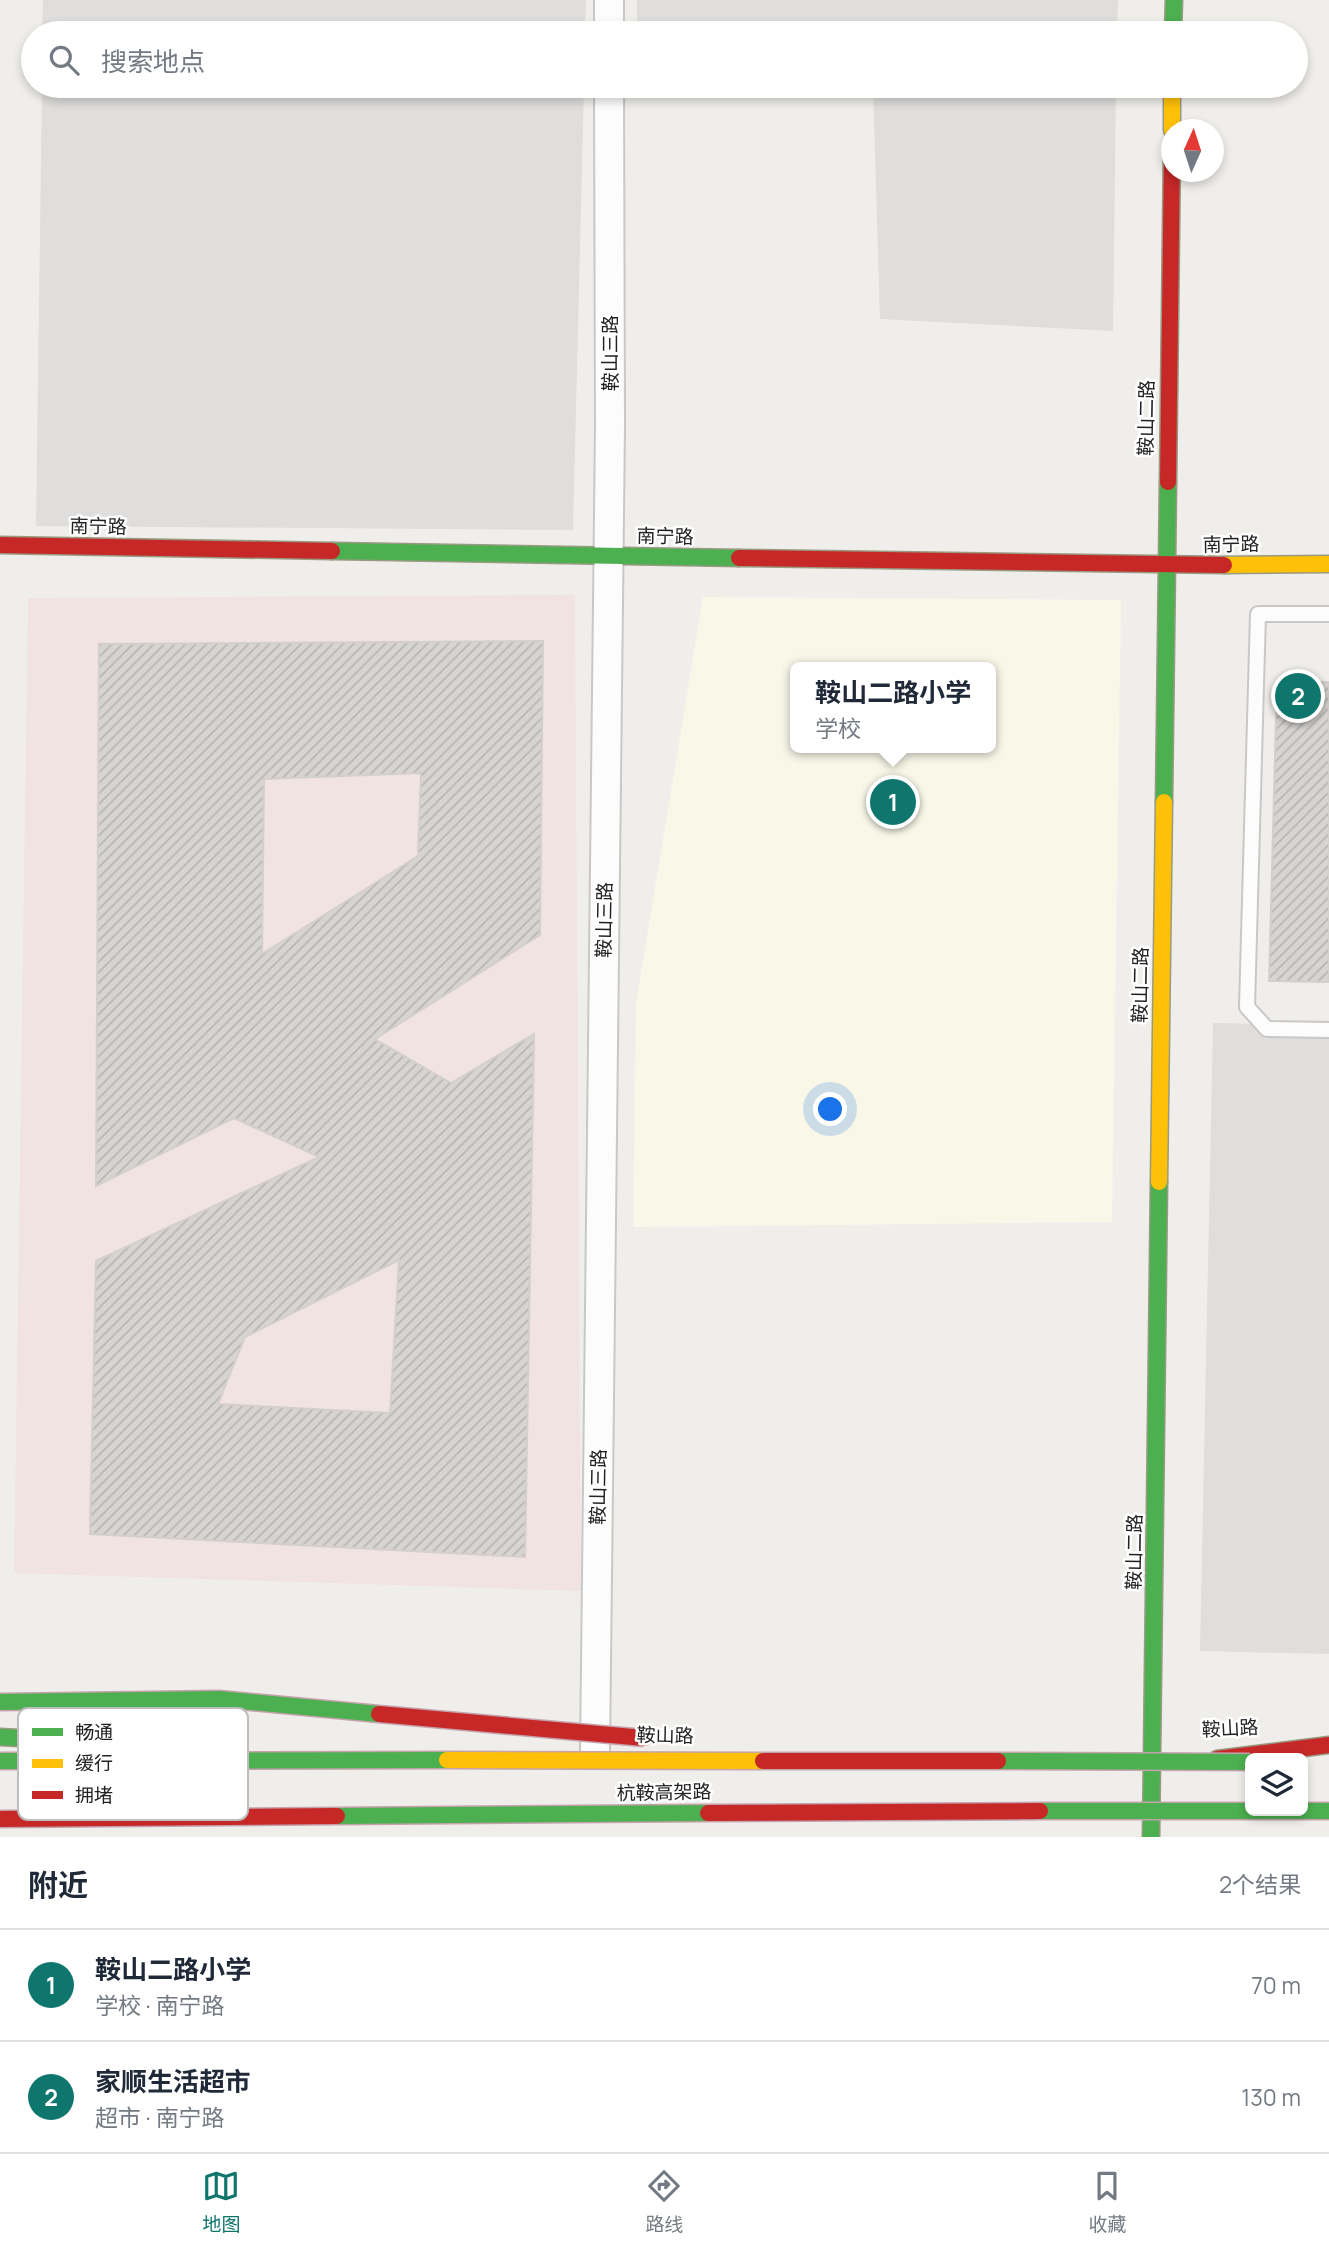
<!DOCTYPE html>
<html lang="zh">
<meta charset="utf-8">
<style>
:root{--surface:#fff;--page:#f6f6f7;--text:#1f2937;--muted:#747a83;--line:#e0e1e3;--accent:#0f766e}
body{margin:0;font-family:Manrope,"Noto Sans SC",sans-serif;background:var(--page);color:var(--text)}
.controls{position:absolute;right:21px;bottom:21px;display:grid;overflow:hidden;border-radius:10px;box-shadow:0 4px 10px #0003}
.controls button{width:63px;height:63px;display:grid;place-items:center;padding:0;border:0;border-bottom:2px solid var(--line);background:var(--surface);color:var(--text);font:35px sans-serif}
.compass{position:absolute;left:1161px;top:119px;width:63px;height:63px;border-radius:50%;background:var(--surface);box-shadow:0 4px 10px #0003;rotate:3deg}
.you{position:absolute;left:831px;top:1110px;width:24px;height:24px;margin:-18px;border:5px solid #fff;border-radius:50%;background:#1a73e8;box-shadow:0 0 0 10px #1a73e833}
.badge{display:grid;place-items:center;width:46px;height:46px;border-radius:50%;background:var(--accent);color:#fff;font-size:23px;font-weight:700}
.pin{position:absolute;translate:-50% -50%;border:4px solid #fff;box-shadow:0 2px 7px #0006}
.popup{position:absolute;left:790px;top:662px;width:206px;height:91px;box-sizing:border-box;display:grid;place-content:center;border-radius:10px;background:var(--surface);filter:drop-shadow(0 2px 5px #0005);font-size:23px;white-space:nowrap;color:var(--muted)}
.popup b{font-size:26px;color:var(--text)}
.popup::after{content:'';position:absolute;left:50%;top:100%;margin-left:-14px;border:14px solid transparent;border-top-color:var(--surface)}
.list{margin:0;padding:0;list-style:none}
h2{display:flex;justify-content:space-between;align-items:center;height:91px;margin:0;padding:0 28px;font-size:30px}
h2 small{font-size:23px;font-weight:400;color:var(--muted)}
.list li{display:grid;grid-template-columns:46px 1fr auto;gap:21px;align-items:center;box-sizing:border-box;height:112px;padding:0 28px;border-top:2px solid var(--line)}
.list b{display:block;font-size:26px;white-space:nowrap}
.list p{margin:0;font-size:23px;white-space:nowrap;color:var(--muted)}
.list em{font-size:23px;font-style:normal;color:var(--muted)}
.icon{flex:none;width:38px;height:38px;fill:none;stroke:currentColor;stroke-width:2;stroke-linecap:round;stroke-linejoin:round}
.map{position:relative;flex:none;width:1329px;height:1837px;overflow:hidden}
.search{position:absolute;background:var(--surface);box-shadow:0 4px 10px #0003;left:21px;right:21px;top:21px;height:77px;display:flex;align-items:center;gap:18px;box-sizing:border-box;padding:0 24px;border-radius:38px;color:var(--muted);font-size:26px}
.sheet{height:315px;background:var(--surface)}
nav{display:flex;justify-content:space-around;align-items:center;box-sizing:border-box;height:98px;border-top:2px solid var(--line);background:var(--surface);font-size:19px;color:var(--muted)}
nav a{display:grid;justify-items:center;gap:4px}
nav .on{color:var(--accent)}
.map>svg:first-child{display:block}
</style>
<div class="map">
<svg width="1329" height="1837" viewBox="0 0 1329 1837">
<defs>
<pattern id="building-hatch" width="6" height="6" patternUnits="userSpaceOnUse" patternTransform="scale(1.75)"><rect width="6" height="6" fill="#d7d4d2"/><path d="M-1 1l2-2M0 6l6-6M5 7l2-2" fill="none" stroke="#b8b6b4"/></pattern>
</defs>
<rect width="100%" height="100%" fill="#f0eeeb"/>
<g fill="#dfdedc">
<polygon points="43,0 586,0 585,33 42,33"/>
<polygon points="637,0 1118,0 1117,33 637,33"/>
<polygon points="42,86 584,86 573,530 36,526"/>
<polygon points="873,86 1116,86 1113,331 880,319"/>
<polygon points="1213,1023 1329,1025 1329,1654 1200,1651"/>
</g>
<polygon fill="#f1e3e1" points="575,595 581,1591 14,1573 28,598"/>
<path fill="#f8f7e8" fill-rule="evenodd" d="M703 597 1121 600 1112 1222 633 1227 636 1003ZM795 667H991V748H795Z"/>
<g fill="url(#building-hatch)" stroke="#d3d0cc" stroke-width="2" fill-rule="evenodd">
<path d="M543 641 540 935 375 1039 451 1083 534 1034 525 1557 90 1534 96 1261 319 1157 234 1118 96 1186 99 644ZM421 773 418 856 262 954 264 779ZM399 1260 390 1413 218 1404 245 1337Z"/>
<polygon points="1277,681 1329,682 1329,982 1269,981"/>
</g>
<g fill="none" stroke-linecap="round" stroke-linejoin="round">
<g stroke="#c9c8c7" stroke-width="18">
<polyline id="lane" points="1329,614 1258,614 1247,1007 1267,1029 1329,1030"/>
</g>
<g stroke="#c9c8c7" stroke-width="32">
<g id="street">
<polyline points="609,0 609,33"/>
<polyline points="595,1752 610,426 609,86"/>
</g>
</g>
<g stroke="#999a82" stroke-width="19">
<g id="fast">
<polyline points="1173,33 1174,0"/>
<polyline points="332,551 739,558"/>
<polyline points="1164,802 1168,482"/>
<polyline points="0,1737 134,1744"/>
<polyline points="1151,1837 1159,1182"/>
</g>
</g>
<g stroke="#999a82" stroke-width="19">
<g id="slow">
<polyline points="1172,86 1172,130"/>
<polyline points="1224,565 1329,564"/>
<polyline points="1159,1182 1164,802"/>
</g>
</g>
<g stroke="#999a82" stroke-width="19">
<g id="jam">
<polyline points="1168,482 1172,148"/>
<polyline points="0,545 332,551"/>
<polyline points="739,558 1224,565"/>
<polyline points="1217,1759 1329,1745"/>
</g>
</g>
<use href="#lane" stroke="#fdfcfc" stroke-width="14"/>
<use href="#street" stroke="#fdfcfc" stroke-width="28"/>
<use href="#fast" stroke="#4caf50" stroke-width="16"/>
<use href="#slow" stroke="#ffc107" stroke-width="16"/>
<use href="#jam" stroke="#c62828" stroke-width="16"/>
<g stroke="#c5a2ac" stroke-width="19" stroke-linecap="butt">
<g id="fast-bridge">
<polyline points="0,1702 219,1699 379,1714"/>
<polyline points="0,1761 447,1760"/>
<polyline points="998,1761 1250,1762"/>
<polyline points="1040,1811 1329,1811"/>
<polyline points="337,1816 708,1813"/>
</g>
</g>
<g stroke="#c5a2ac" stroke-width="19" stroke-linecap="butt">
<polyline id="slow-bridge" points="447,1760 763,1761"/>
</g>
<g stroke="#c5a2ac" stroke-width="19" stroke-linecap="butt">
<g id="jam-bridge">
<polyline points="379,1714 644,1738"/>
<polyline points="763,1761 998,1761"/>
<polyline points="708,1813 1040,1811"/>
<polyline points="0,1819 337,1816"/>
</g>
</g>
<use href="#fast-bridge" stroke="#4caf50" stroke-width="16"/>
<use href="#slow-bridge" stroke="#ffc107" stroke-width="16"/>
<use href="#jam-bridge" stroke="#c62828" stroke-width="16"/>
</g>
<g text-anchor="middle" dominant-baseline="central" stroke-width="5" stroke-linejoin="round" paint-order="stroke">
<g font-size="19" fill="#222" stroke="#fff">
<text transform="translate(610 353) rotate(-90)">鞍山三路</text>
<text transform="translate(1146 418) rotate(-89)">鞍山二路</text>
<text transform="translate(98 526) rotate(1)">南宁路</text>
<text transform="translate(665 536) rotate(1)">南宁路</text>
<text transform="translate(1231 544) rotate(-1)">南宁路</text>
<text transform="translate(604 920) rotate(-89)">鞍山三路</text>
<text transform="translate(1140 985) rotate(-89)">鞍山二路</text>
<text transform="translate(598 1487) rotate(-89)">鞍山三路</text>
<text transform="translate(1134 1552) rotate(-89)">鞍山二路</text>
<text transform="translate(1230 1728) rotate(-3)">鞍山路</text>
<text transform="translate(665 1735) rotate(1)">鞍山路</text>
<text transform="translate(664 1792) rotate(-1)">杭鞍高架路</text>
</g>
</g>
<rect x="18" y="1708" width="230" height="112" rx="10" fill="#fff" stroke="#bdbdbd" stroke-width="2"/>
<rect x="32" y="1728" width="31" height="8" fill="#4caf50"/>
<rect x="32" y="1759" width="31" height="9" fill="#ffc107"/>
<rect x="32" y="1791" width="31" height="8" fill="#c62828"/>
<g font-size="19" fill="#222">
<text x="75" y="1739">畅通</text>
<text x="75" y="1770">缓行</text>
<text x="75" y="1802">拥堵</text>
</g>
</svg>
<div class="controls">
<button><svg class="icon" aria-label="layers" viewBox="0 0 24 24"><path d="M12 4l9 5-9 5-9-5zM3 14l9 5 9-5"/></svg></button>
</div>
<svg class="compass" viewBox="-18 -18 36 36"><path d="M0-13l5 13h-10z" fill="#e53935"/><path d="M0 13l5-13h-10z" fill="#747a83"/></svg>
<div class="you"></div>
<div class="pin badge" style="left:893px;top:802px">1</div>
<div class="popup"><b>鞍山二路小学</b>学校</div>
<div class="pin badge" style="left:1298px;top:696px">2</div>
<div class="search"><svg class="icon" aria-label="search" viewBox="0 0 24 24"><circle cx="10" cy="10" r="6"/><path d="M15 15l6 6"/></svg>搜索地点</div>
</div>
<section class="sheet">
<h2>附近<small>2个结果</small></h2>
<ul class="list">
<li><span class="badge">1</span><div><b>鞍山二路小学</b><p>学校 · 南宁路</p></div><em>70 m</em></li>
<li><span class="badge">2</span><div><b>家顺生活超市</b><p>超市 · 南宁路</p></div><em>130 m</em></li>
</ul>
</section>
<nav>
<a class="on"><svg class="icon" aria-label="map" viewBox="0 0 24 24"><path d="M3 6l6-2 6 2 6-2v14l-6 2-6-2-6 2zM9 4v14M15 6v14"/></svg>地图</a>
<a><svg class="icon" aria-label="directions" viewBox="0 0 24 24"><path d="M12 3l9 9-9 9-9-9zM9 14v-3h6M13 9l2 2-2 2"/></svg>路线</a>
<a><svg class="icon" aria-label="saved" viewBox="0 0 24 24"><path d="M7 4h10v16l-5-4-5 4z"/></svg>收藏</a>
</nav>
